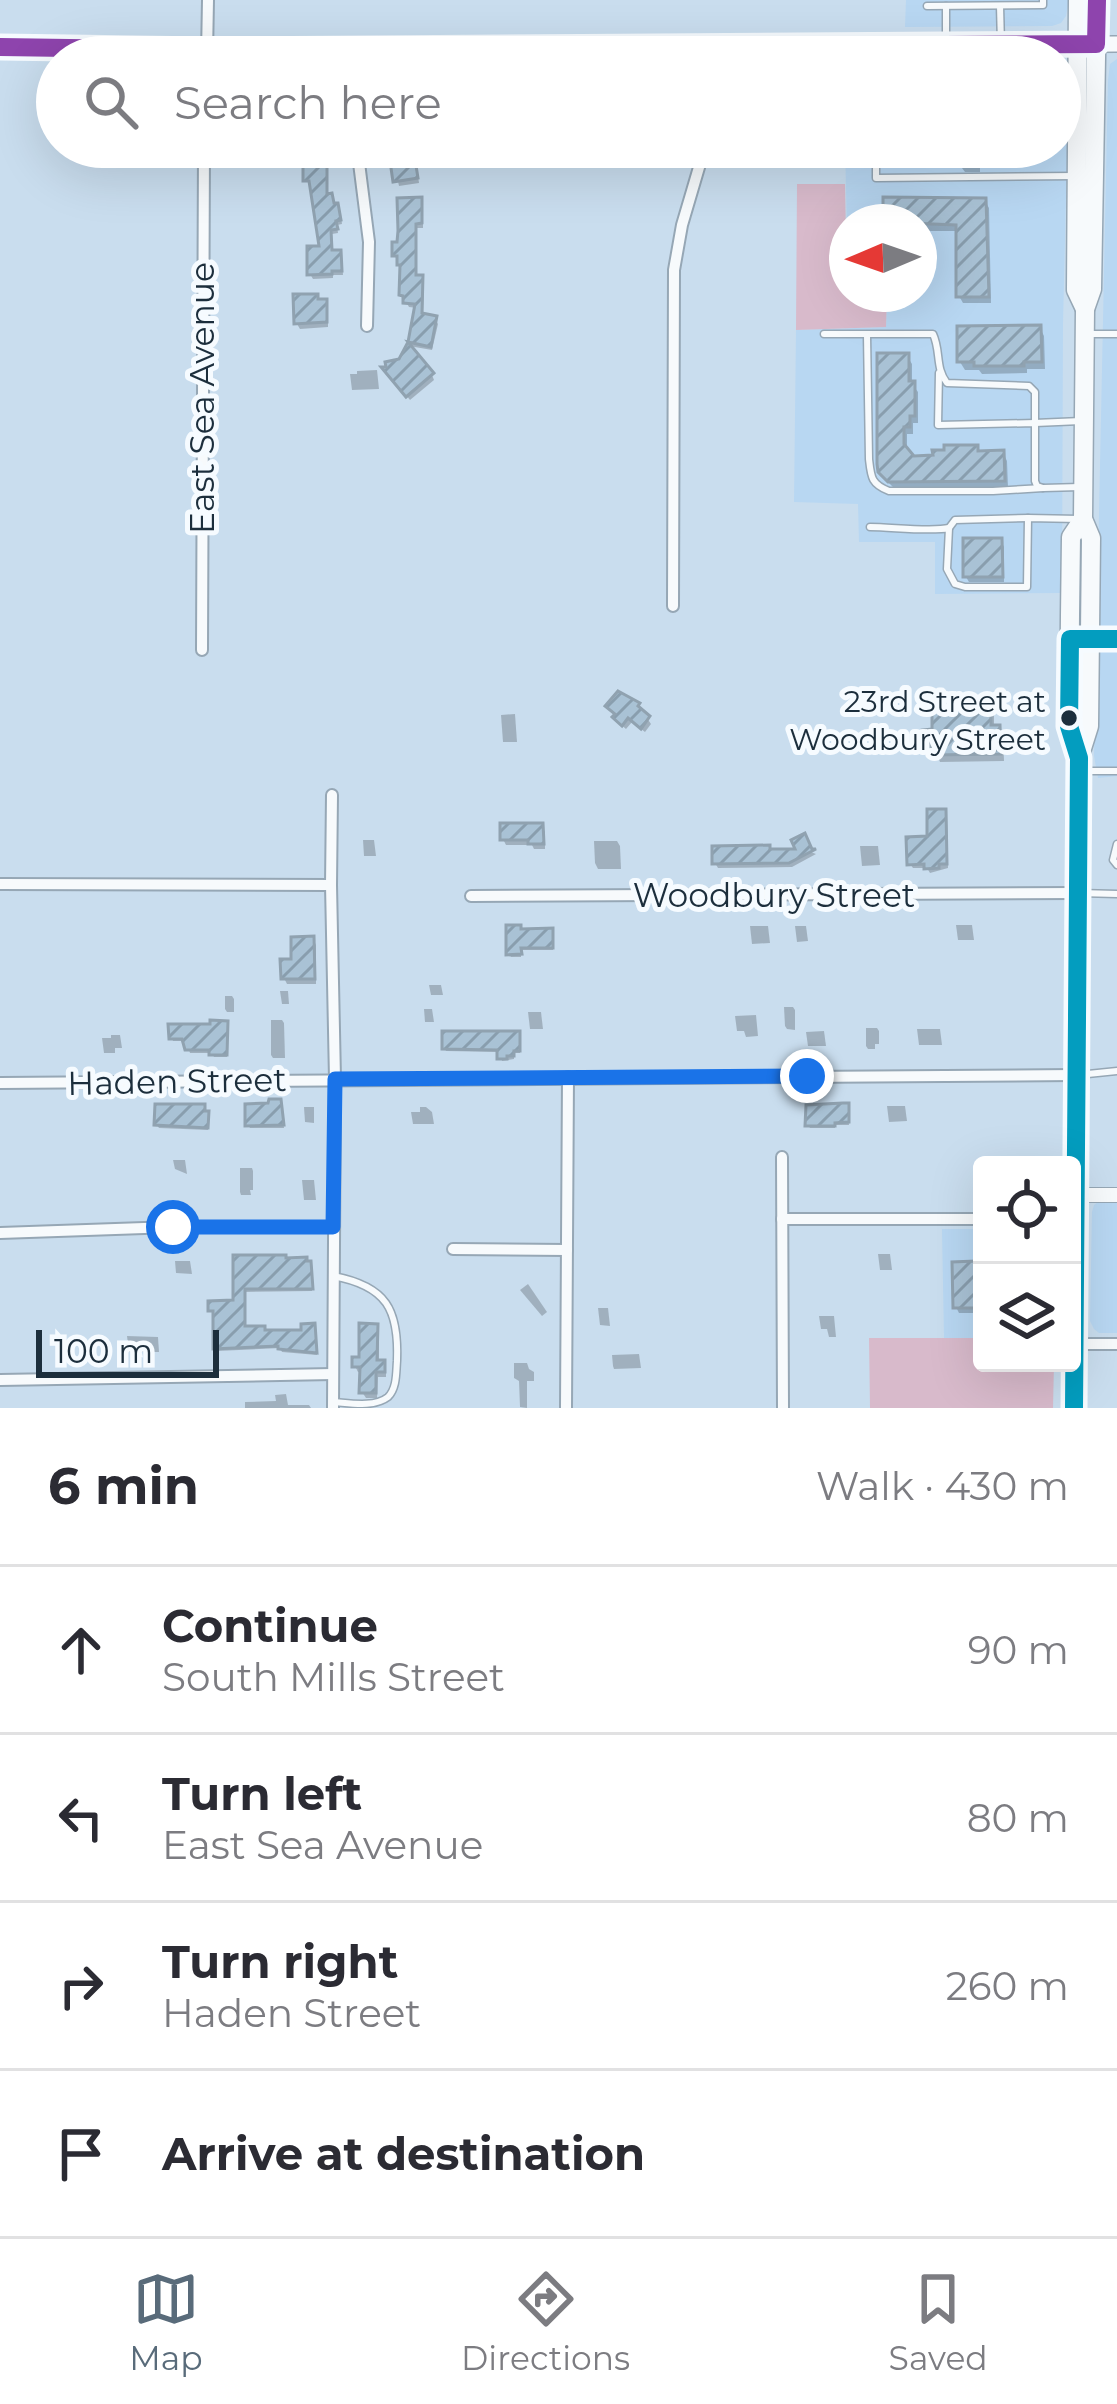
<!DOCTYPE html>
<meta charset="utf-8">
<style>
:root{--surface:#fff;--page:#f7f7f7;--text:#2b2b33;--muted:#7c7c81;--line:#e1e1e2;--accent:#596b7a}
body{margin:0;font-family:Montserrat,sans-serif;background:var(--page);color:var(--text)}
.controls{position:absolute;right:36px;bottom:36px;display:grid;overflow:hidden;border-radius:12px;box-shadow:0 12px 48px #0002}
.controls button{width:108px;height:108px;display:grid;place-items:center;padding:0;border:0;border-bottom:3px solid var(--line);background:var(--surface);color:var(--text);font:60px sans-serif}
.compass{position:absolute;left:829px;top:204px;width:108px;height:108px;border-radius:50%;background:var(--surface);box-shadow:0 12px 48px #0002;rotate:268deg}
.scale{position:absolute;left:36px;bottom:30px;width:183px;box-sizing:border-box;padding-left:12px;border:6px solid #1c2e3c;border-top:0;font-size:33px;line-height:42px;white-space:nowrap;color:#1c2e3c;-webkit-text-stroke:9px #f6fbff;paint-order:stroke}
.stop{position:absolute;width:36px;height:36px;margin:-27px;border:9px solid #1a73e8;border-radius:50%;background:#fff}
.stop.end{background:#1a73e8;border-color:#fff;box-shadow:0 3px 12px #0008}
.list{margin:0;padding:0;list-style:none}
h2{display:flex;justify-content:space-between;align-items:center;height:156px;margin:0;padding:0 48px;font-size:51px}
h2 small{font-size:39px;font-weight:400;color:var(--muted)}
.list li{display:grid;grid-template-columns:78px 1fr auto;gap:36px;align-items:center;box-sizing:border-box;height:168px;padding:0 48px;border-top:3px solid var(--line)}
.list b{display:block;font-size:45px;white-space:nowrap}
.list p{margin:0;font-size:39px;white-space:nowrap;color:var(--muted)}
.list em{font-size:39px;font-style:normal;color:var(--muted)}
.icon{flex:none;width:66px;height:66px;fill:none;stroke:currentColor;stroke-width:2;stroke-linecap:round;stroke-linejoin:round}
.map{position:relative;flex:none;width:1117px;height:1408px;overflow:hidden}
.search{position:absolute;background:var(--surface);box-shadow:0 12px 48px #0002;left:36px;right:36px;top:36px;height:132px;display:flex;align-items:center;gap:30px;box-sizing:border-box;padding:0 42px;border-radius:66px;color:var(--muted);font-size:45px}
.sheet{height:828px;background:var(--surface)}
nav{display:flex;justify-content:space-around;align-items:center;box-sizing:border-box;height:168px;border-top:3px solid var(--line);background:var(--surface);font-size:33px;color:var(--muted)}
nav a{display:grid;justify-items:center;gap:6px}
nav .on{color:var(--accent)}
.map>svg:first-child{display:block}
</style>
<div class="map">
<svg width="1117" height="1408" viewBox="0 0 1117 1408">
<defs>
<pattern id="building-hatch" width="6" height="6" patternUnits="userSpaceOnUse" patternTransform="scale(3)"><rect width="6" height="6" fill="#a9c2d5"/><path d="M-1 1l2-2M0 6l6-6M5 7l2-2" fill="none" stroke="#899eae"/></pattern>
</defs>
<rect width="100%" height="100%" fill="#c9ddee"/>
<g fill="#b8d7f2">
<polygon points="906,0 1069,0 1066,16 1061,23 1052,26 905,27"/>
<polygon points="1061,58 1066,61 1069,69 1063,324 1062,593 935,594 935,542 859,542 858,504 794,502 796,330 886,327 887,294 919,294 919,222 847,222 847,230 845,147 1060,147"/>
<polygon points="1117,59 1117,776 1098,778 1094,756 1108,80 1110,64"/>
<polygon points="1101,1200 1117,1200 1117,1333 1099,1333 1094,1329 1090,1321 1092,1212 1094,1205"/>
<polygon points="942,1229 982,1229 982,1338 944,1338"/>
</g>
<g fill="#d8bacb">
<polygon points="797,184 845,184 847,294 887,294 886,327 796,330"/>
<polygon points="869,1338 982,1338 982,1363 1054,1363 1053,1408 870,1408"/>
</g>
<g fill="#0003">
<polygon points="310,147 328,147 328,197 340,210 342,224 337,225 338,233 332,234 333,253 340,253 342,258 343,275 333,275 333,278 313,279 310,274 322,249 312,185 306,180"/>
<polygon points="391,147 414,147 419,183 399,186"/>
<polygon points="901,147 980,147 980,172 965,172 962,168 906,168 901,159"/>
<polygon points="420,200 423,205 423,228 417,228 417,278 422,278 424,283 423,317 435,319 438,324 432,350 409,346 417,308 409,307 402,295 403,269 395,256"/>
<polygon points="985,201 989,208 991,303 963,303 959,296 959,231 919,231 919,222"/>
<polygon points="319,302 325,302 328,308 328,327 300,329 297,324"/>
<polygon points="1040,328 1044,336 1045,369 1027,369 1027,373 982,374 979,370 965,370 960,362"/>
<polygon points="907,356 912,364 912,384 918,392 918,423 913,423 913,434 907,434 907,452 913,459 976,448 980,454 1003,453 1007,461 1008,488 896,490 887,481"/>
<polygon points="377,370 379,389 352,390 350,374 357,374 357,371"/>
<polygon points="386,370 432,375 434,380 410,400"/>
<polygon points="1001,541 1004,547 1004,582 969,582 966,577"/>
<polygon points="638,705 651,724 645,732 632,722 626,729 619,723 617,716 609,707"/>
<polygon points="989,707 994,715 994,728 999,728 1003,736 1004,761 940,762 935,749 930,749 925,741"/>
<polygon points="515,714 517,742 503,742 501,715"/>
<polygon points="944,812 947,817 948,868 930,873 927,868 913,868 910,864 931,839"/>
<polygon points="542,826 545,832 545,849 534,849 532,845 506,845 503,839"/>
<polygon points="804,837 811,852 816,854 792,867 718,868 715,863 800,852"/>
<polygon points="363,840 374,840 376,856 364,856"/>
<polygon points="594,841 617,841 620,846 621,869 598,869 595,863"/>
<polygon points="860,846 878,846 880,865 862,866"/>
<polygon points="956,925 972,925 974,940 958,940"/>
<polygon points="750,926 768,926 770,943 752,944"/>
<polygon points="795,926 806,926 808,941 797,942"/>
<polygon points="522,932 553,934 553,950 521,950 521,957 511,957 509,954"/>
<polygon points="313,939 316,945 316,984 287,984 284,978"/>
<polygon points="429,985 441,985 443,995 431,995"/>
<polygon points="280,991 288,991 289,1004 282,1004"/>
<polygon points="225,996 232,996 234,999 234,1012 227,1012 225,1009"/>
<polygon points="784,1007 793,1007 795,1010 795,1030 787,1029 785,1026"/>
<polygon points="424,1009 432,1009 434,1022 425,1022"/>
<polygon points="528,1012 541,1012 543,1029 530,1029"/>
<polygon points="756,1015 758,1036 746,1037 744,1031 737,1031 735,1016"/>
<polygon points="271,1020 282,1020 284,1023 285,1058 273,1058 271,1055"/>
<polygon points="228,1027 227,1057 214,1057 212,1053 190,1053 186,1041 173,1041 172,1038"/>
<polygon points="866,1028 877,1028 879,1031 879,1044 875,1044 875,1049 868,1049 866,1046"/>
<polygon points="917,1029 940,1029 942,1045 919,1045"/>
<polygon points="824,1031 826,1046 808,1046 806,1032"/>
<polygon points="111,1035 120,1035 122,1048 115,1048 115,1053 104,1053 102,1038 111,1038"/>
<polygon points="520,1037 520,1053 514,1053 514,1059 502,1061 500,1052 446,1051 445,1048"/>
<polygon points="281,1105 284,1128 250,1128 248,1125"/>
<polygon points="847,1106 849,1125 835,1125 835,1128 810,1128 808,1125"/>
<polygon points="887,1106 905,1106 907,1121 889,1122"/>
<polygon points="204,1107 209,1117 208,1130 159,1128 157,1125"/>
<polygon points="304,1107 314,1107 314,1123 305,1122"/>
<polygon points="420,1107 426,1107 432,1112 434,1124 413,1124 411,1112 420,1112"/>
<polygon points="1027,1158 1036,1158 1039,1165 1027,1165"/>
<polygon points="173,1160 185,1160 187,1174 175,1169"/>
<polygon points="240,1168 252,1168 253,1171 253,1190 250,1190 251,1195 241,1195 240,1192"/>
<polygon points="302,1180 314,1180 316,1200 304,1200"/>
<polygon points="878,1254 890,1254 892,1270 880,1270"/>
<polygon points="236,1258 311,1267 312,1291 245,1292 245,1329 265,1333 315,1329 317,1355 282,1352 280,1348 217,1351 216,1313 211,1310 236,1303"/>
<polygon points="175,1261 190,1261 192,1274 176,1273"/>
<polygon points="973,1264 977,1270 977,1313 959,1313 956,1307"/>
<polygon points="528,1284 547,1312 542,1316 520,1290"/>
<polygon points="598,1308 608,1308 610,1326 600,1325"/>
<polygon points="819,1316 834,1316 836,1337 829,1337 827,1329 821,1329"/>
<polygon points="376,1327 379,1332 379,1363 383,1363 386,1368 386,1377 378,1377 377,1398 366,1398 362,1392 363,1372 358,1372 355,1366 362,1360"/>
<polygon points="127,1336 158,1337 159,1352 129,1352"/>
<polygon points="639,1354 641,1368 614,1369 613,1366 612,1355"/>
<polygon points="514,1363 527,1363 529,1369 534,1372 534,1381 527,1381 527,1408 520,1407 519,1381 514,1378"/>
<polygon points="286,1394 288,1405 309,1405 311,1408 245,1408 245,1402 276,1401 275,1395"/>
</g>
<g fill="url(#building-hatch)" stroke="#90a2b0" stroke-width="3">
<polygon points="388,147 413,147 418,178 393,182"/>
<polygon points="898,147 977,147 977,165 957,165 957,160 898,160"/>
<polygon points="303,152 327,152 327,194 332,193 334,203 338,203 341,220 336,221 338,229 331,230 332,250 341,250 342,271 332,271 332,274 307,275 307,246 319,246 309,181 303,181"/>
<polygon points="422,197 422,223 416,224 416,275 423,275 422,313 437,316 431,347 408,342 434,373 406,397 381,367 386,367 385,362 399,359 408,342 415,304 403,303 403,296 399,295 400,265 397,265 397,256 392,256 392,242 397,242 398,231 397,198"/>
<polygon points="883,197 986,198 989,297 956,297 956,225 883,222"/>
<polygon points="293,294 318,294 318,299 327,299 327,322 294,324"/>
<polygon points="1041,325 1042,362 1024,362 1024,366 974,366 974,362 957,362 957,326"/>
<polygon points="877,353 909,353 909,381 915,381 915,416 910,416 910,427 904,427 904,444 914,456 933,455 932,450 944,450 944,445 978,445 978,451 1004,450 1005,481 888,482 878,472 877,464"/>
<polygon points="963,538 1002,538 1003,577 963,577"/>
<polygon points="618,691 640,703 638,706 650,716 641,729 628,718 622,726 612,717 615,714 605,706"/>
<polygon points="991,704 991,725 1000,725 1001,754 932,755 932,742 922,742 922,730 932,729 932,705"/>
<polygon points="927,809 946,809 947,864 939,864 939,868 924,869 924,864 907,865 906,837 927,836"/>
<polygon points="500,823 543,823 544,844 528,844 528,840 500,840"/>
<polygon points="805,833 812,849 816,849 789,863 712,864 712,846 770,845 770,849 795,849 791,840"/>
<polygon points="506,925 521,925 521,929 553,928 553,948 521,948 522,954 506,955"/>
<polygon points="314,936 315,979 281,979 280,959 291,959 291,937"/>
<polygon points="210,1020 228,1021 227,1055 209,1055 209,1050 185,1050 182,1039 169,1039 168,1024 210,1024"/>
<polygon points="442,1031 520,1031 520,1051 514,1051 514,1056 507,1056 507,1059 497,1059 497,1050 442,1049"/>
<polygon points="269,1099 281,1099 284,1125 245,1126 245,1104 268,1103"/>
<polygon points="843,1103 849,1103 849,1122 835,1123 835,1126 805,1126 806,1105"/>
<polygon points="155,1104 205,1104 205,1111 209,1111 208,1128 154,1125"/>
<polygon points="233,1255 286,1255 286,1258 307,1257 307,1261 311,1261 313,1289 245,1289 245,1326 265,1326 265,1330 301,1330 301,1324 315,1323 317,1353 278,1349 278,1346 213,1349 213,1311 208,1311 208,1301 233,1300"/>
<polygon points="975,1261 976,1308 953,1308 952,1262"/>
<polygon points="359,1323 378,1324 377,1360 385,1360 385,1372 376,1372 376,1393 359,1393 360,1367 352,1367 352,1357 359,1357"/>
</g>
<g fill="none" stroke-linecap="round" stroke-linejoin="round">
<g stroke="#96a7b5" stroke-width="9">
<g id="service">
<polyline points="927,6 1043,5 1043,0"/>
<polyline points="1000,6 1001,44"/>
<polyline points="946,44 946,6"/>
<polyline points="876,147 876,178 1075,176"/>
<path d="M824 334H933C941 351 935 368 947 383L1029 386 1035 392V423L1081 421"/>
<polyline points="1089,334 1117,334"/>
<path d="M867 335 869 459C871 477 871 484 889 491H993L1043 488"/>
<polyline points="939,373 938,425 1035,423 1035,481 1037,486 1043,488 1080,487"/>
<path d="M870 527C891 527 931 532 949 528L955 520 1028 518"/>
<polyline points="949,528 947,569 955,584 965,587 1027,587 1028,518 1079,519"/>
<polyline points="1083,771 1117,771"/>
<polyline points="1117,844 1113,860 1117,865"/>
<polyline points="1079,893 1117,894"/>
<polyline points="1078,1075 1117,1071"/>
<path d="M333 1402C349 1403 374 1408 388 1397 397 1388 396 1373 397 1361 399 1310 387 1286 333 1276"/>
</g>
</g>
<g stroke="#96a7b5" stroke-width="14">
<g id="minor">
<polyline points="207,54 208,0"/>
<polyline points="357,147 369,242 367,326"/>
<polyline points="673,606 674,270 682,225 705,147"/>
<polyline points="1084,639 1117,639"/>
<polyline points="202,650 204,147"/>
<polyline points="332,795 331,885 335,1079 333,1408"/>
<polyline points="0,884 331,885"/>
<polyline points="471,896 1077,893"/>
<polyline points="0,1083 1075,1075"/>
<polyline points="782,1157 783,1408"/>
<polyline points="782,1219 982,1219"/>
<polyline points="0,1233 173,1227 333,1227"/>
<polyline points="453,1249 567,1250"/>
<polyline points="1074,1344 1117,1344"/>
<polyline points="0,1380 333,1374"/>
<polyline points="566,1408 568,1077"/>
</g>
</g>
<g stroke="#96a7b5" stroke-width="16">
<polyline id="tertiary" points="1074,1195 1117,1195"/>
</g>
<g stroke="#96a7b5" stroke-width="18">
<polyline id="secondary" points="0,47 207,50 1117,44"/>
</g>
<g stroke="#96a7b5" stroke-width="21">
<g id="primary">
<polyline points="1078,0 1076,290 1085,309"/>
<polyline points="1079,758 1069,726 1070,615 1071,537 1083,519"/>
<polyline points="1074,1408 1079,758 1089,726 1091,538 1083,519 1085,309 1092,289 1097,0"/>
</g>
</g>
<use href="#service" stroke="#f7fafc" stroke-width="6"/>
<use href="#minor" stroke="#f7fafc" stroke-width="10"/>
<use href="#tertiary" stroke="#f7fafc" stroke-width="14"/>
<use href="#secondary" stroke="#f7fafc" stroke-width="15"/>
<use href="#primary" stroke="#f7fafc" stroke-width="18"/>
<g stroke="#f6fbff" stroke-width="27">
<polyline id="bus-1" points="1074,1408 1079,758 1069,726 1070,639 1117,639"/>
</g>
<g stroke="#f6fbff" stroke-width="27">
<polyline id="bus-2" points="0,47 207,50 1096,44 1097,0"/>
</g>
<use href="#bus-1" stroke="#039dbf" stroke-width="18"/>
<use href="#bus-2" stroke="#8e44ad" stroke-width="18"/>
</g>
<g fill="none" stroke-linecap="round" stroke-linejoin="round">
<polyline stroke="#1a73e8" stroke-width="15" points="173,1227 333,1227 335,1079 807,1076"/>
</g>
<circle fill="#1c2e3c" stroke="#f6fbff" stroke-width="4.5" cx="1069" cy="718" r="10"/>
<g text-anchor="middle" dominant-baseline="central" stroke-width="10" stroke-linejoin="round" paint-order="stroke">
<g font-size="30" fill="#1c2e3c" stroke="#f6fbff" text-anchor="end">
<text x="1046" y="701">23rd Street at<tspan x="1046" dy="38">Woodbury Street</tspan></text>
</g>
<g font-size="33" fill="#1c2e3c" stroke="#f6fbff">
<text transform="translate(202 398) rotate(-90)">East Sea Avenue</text>
<text x="774" y="895">Woodbury Street</text>
<text transform="translate(177 1081) rotate(-1)">Haden Street</text>
</g>
</g>
</svg>
<div class="controls">
<button><svg class="icon" aria-label="locate" viewBox="0 0 24 24"><circle cx="12" cy="12" r="6"/><path d="M12 2v4M12 18v4M2 12h4M18 12h4"/></svg></button>
<button><svg class="icon" aria-label="layers" viewBox="0 0 24 24"><path d="M12 4l9 5-9 5-9-5zM3 14l9 5 9-5"/></svg></button>
</div>
<svg class="compass" viewBox="-18 -18 36 36"><path d="M0-13l5 13h-10z" fill="#e53935"/><path d="M0 13l5-13h-10z" fill="#7c7c81"/></svg>
<div class="scale">100 m</div>
<div class="stop" style="left:173px;top:1227px"></div>
<div class="stop end" style="left:807px;top:1076px"></div>
<div class="search"><svg class="icon" aria-label="search" viewBox="0 0 24 24"><circle cx="10" cy="10" r="6"/><path d="M15 15l6 6"/></svg>Search here</div>
</div>
<section class="sheet">
<h2>6 min<small>Walk · 430 m</small></h2>
<ul class="list">
<li><svg class="icon" aria-label="ahead" viewBox="0 0 24 24"><path d="M12 20V5M6 11l6-6 6 6"/></svg><div><b>Continue</b><p>South Mills Street</p></div><em>90 m</em></li>
<li><svg class="icon" aria-label="left" viewBox="0 0 24 24"><path d="M17 20v-9H6M10 6l-5 5 5 5"/></svg><div><b>Turn left</b><p>East Sea Avenue</p></div><em>80 m</em></li>
<li><svg class="icon" aria-label="right" viewBox="0 0 24 24"><path d="M7 20v-9h11M14 6l5 5-5 5"/></svg><div><b>Turn right</b><p>Haden Street</p></div><em>260 m</em></li>
<li><svg class="icon" aria-label="arrive" viewBox="0 0 24 24"><path d="M6 21V4h12l-3 4 3 4H6"/></svg><div><b>Arrive at destination</b></div></li>
</ul>
</section>
<nav>
<a class="on"><svg class="icon" aria-label="map" viewBox="0 0 24 24"><path d="M3 6l6-2 6 2 6-2v14l-6 2-6-2-6 2zM9 4v14M15 6v14"/></svg>Map</a>
<a><svg class="icon" aria-label="directions" viewBox="0 0 24 24"><path d="M12 3l9 9-9 9-9-9zM9 14v-3h6M13 9l2 2-2 2"/></svg>Directions</a>
<a><svg class="icon" aria-label="saved" viewBox="0 0 24 24"><path d="M7 4h10v16l-5-4-5 4z"/></svg>Saved</a>
</nav>
